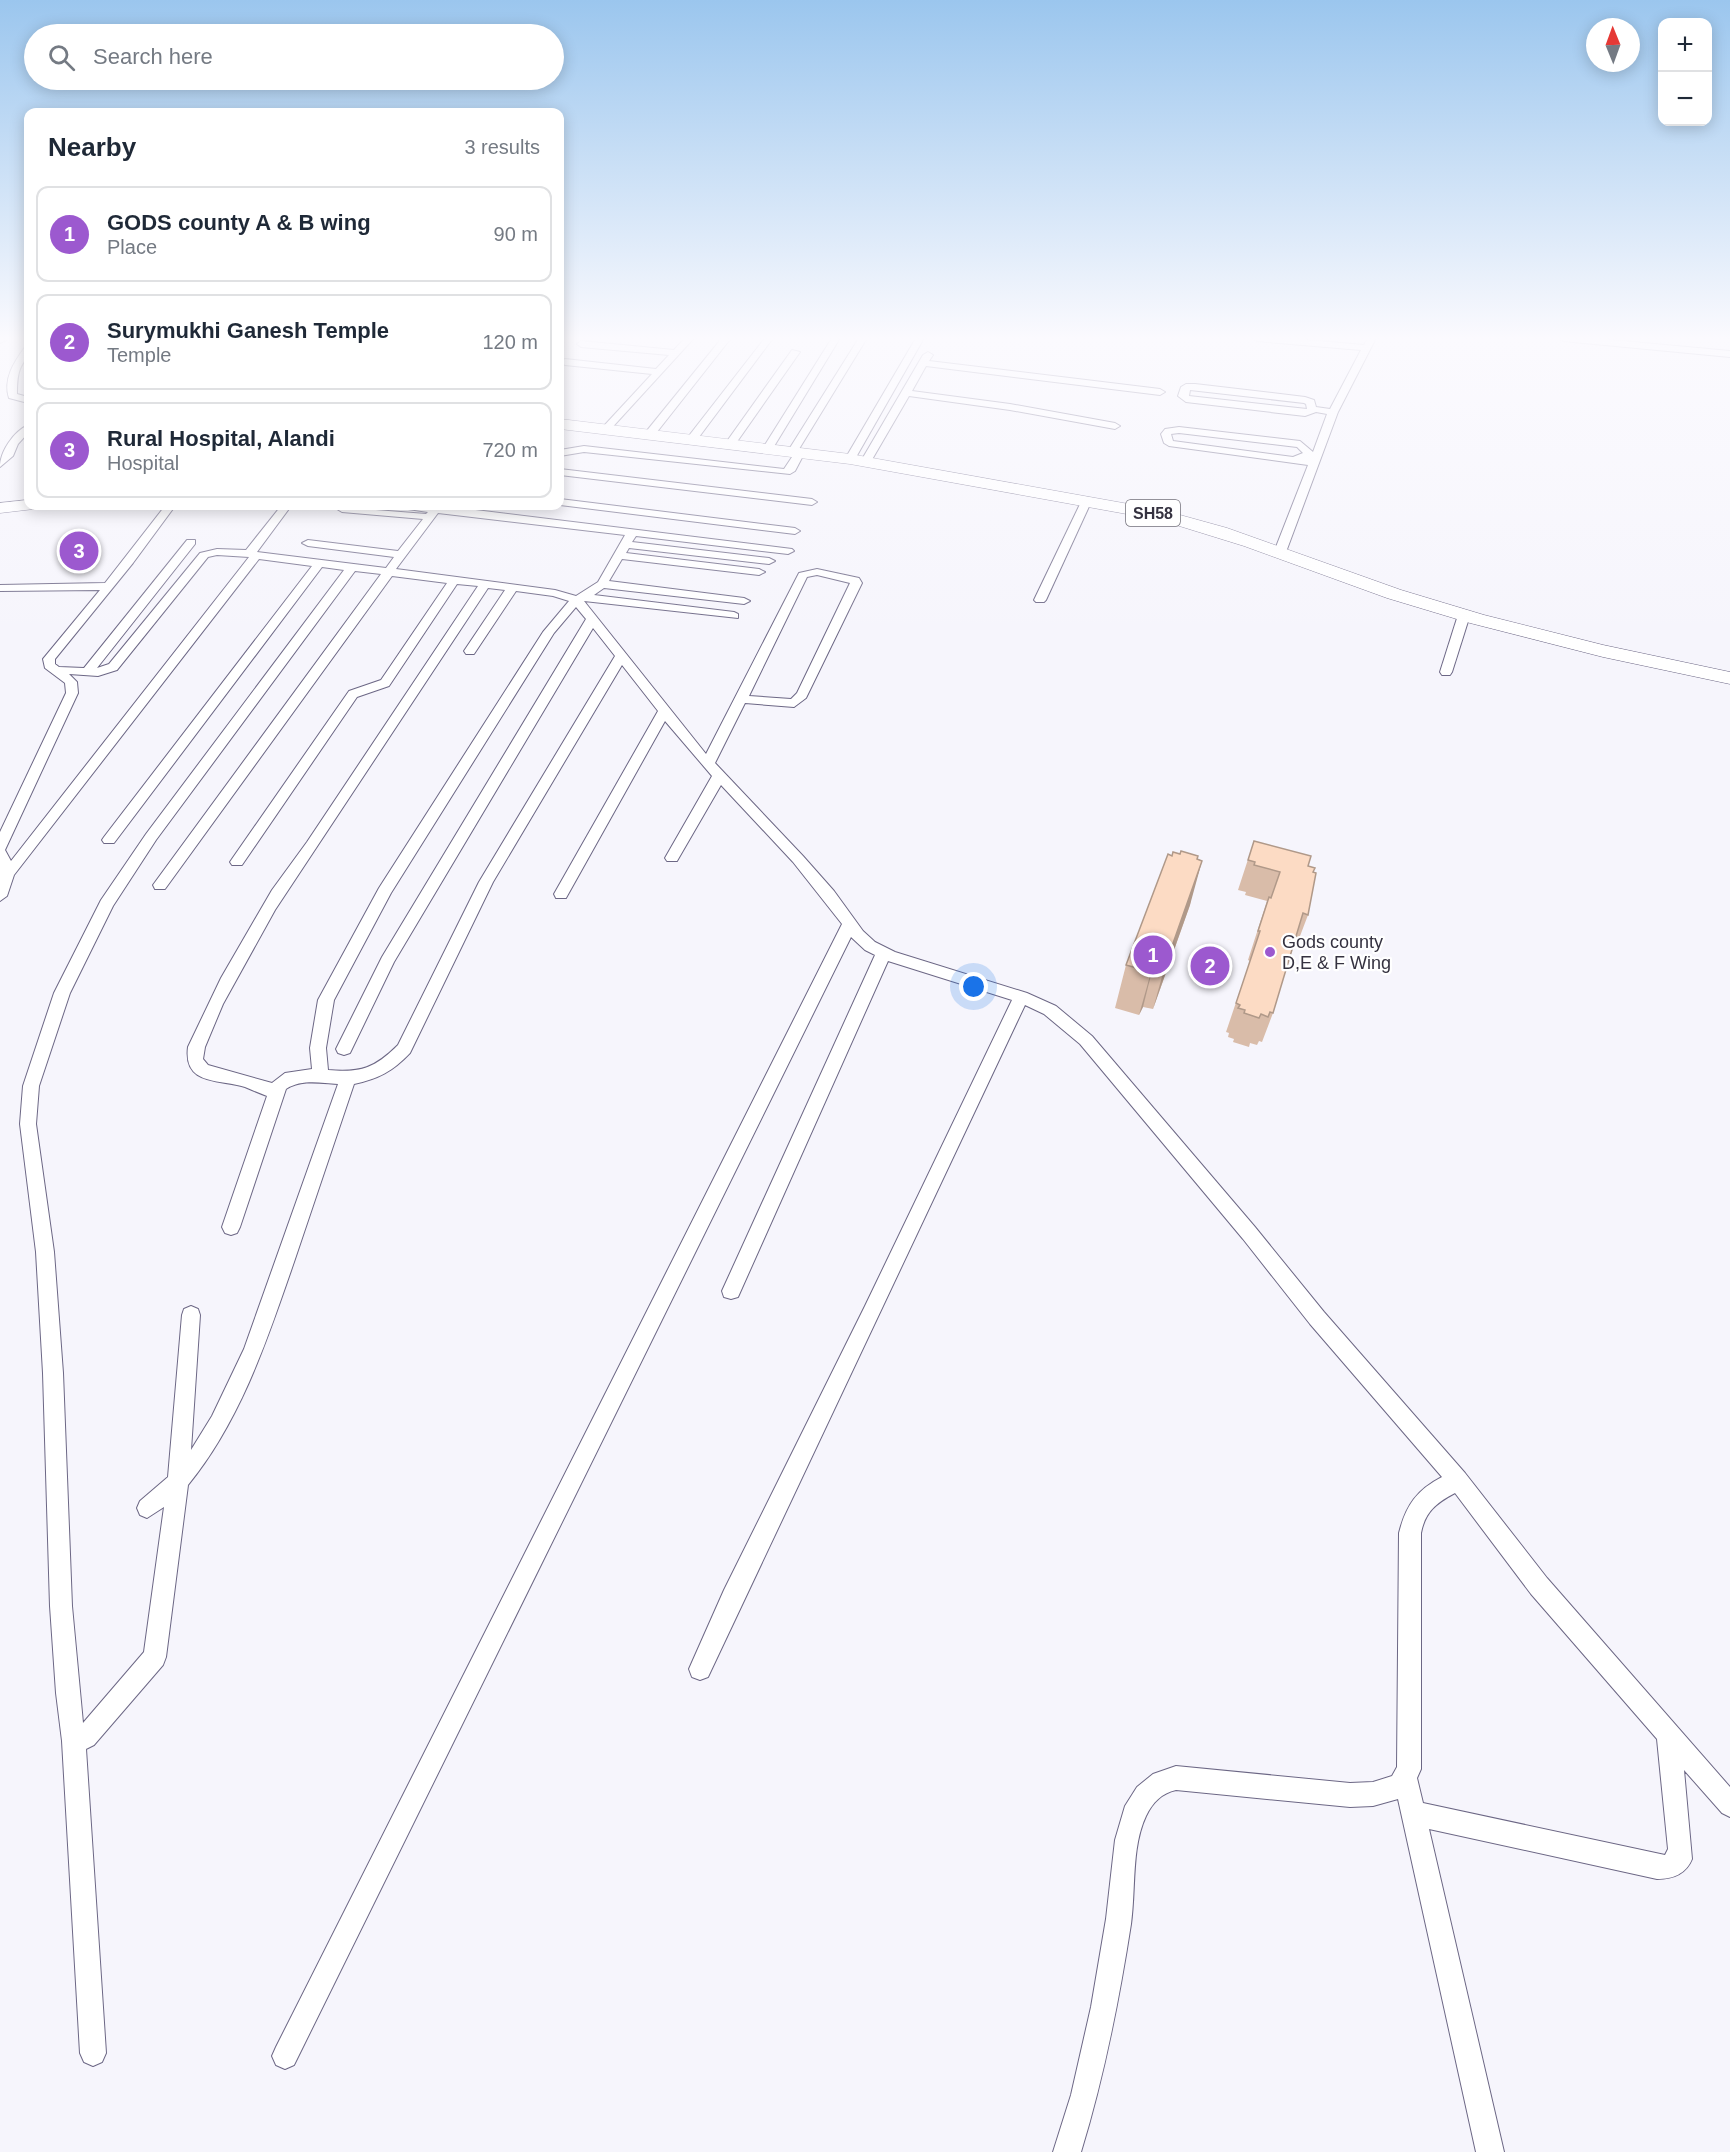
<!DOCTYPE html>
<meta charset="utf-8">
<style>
:root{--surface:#fff;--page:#f6f6f7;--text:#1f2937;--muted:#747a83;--line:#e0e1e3;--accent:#9c59cf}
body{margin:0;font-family:Arial,sans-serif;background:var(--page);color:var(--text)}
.controls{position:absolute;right:18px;top:18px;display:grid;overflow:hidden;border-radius:12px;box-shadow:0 3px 15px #0003}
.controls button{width:54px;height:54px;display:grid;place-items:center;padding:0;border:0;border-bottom:2px solid var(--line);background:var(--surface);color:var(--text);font:30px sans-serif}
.compass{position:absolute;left:1586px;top:18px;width:54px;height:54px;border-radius:50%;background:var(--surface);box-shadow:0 3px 15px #0003;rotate:359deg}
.you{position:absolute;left:974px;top:987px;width:21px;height:21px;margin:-15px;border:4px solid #fff;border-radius:50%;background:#1a73e8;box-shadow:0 0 0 9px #1a73e833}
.badge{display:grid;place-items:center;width:39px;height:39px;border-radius:50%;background:var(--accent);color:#fff;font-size:20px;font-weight:700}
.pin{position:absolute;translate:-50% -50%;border:3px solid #fff;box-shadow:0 2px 6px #0006}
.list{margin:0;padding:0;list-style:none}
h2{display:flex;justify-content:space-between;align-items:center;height:78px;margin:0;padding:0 24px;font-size:26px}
h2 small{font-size:20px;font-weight:400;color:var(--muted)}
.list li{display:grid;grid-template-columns:39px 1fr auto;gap:18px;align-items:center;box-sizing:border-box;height:96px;margin:0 12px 12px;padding:0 12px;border:2px solid var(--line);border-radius:12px}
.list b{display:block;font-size:22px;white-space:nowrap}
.list p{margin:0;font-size:20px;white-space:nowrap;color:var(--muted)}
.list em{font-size:20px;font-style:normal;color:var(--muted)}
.icon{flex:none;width:33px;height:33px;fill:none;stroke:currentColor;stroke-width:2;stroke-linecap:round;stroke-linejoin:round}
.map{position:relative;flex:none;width:1730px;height:2152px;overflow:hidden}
.search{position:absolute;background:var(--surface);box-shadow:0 3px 15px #0003;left:24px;top:24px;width:540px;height:66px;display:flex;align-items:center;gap:15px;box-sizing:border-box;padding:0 21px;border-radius:33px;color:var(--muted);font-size:22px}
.panel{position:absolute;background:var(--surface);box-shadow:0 3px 15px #0003;left:24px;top:108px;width:540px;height:402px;border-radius:12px}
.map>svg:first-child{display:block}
</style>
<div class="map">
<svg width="1730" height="2152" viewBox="0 0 1730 2152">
<rect width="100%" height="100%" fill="#f6f5fc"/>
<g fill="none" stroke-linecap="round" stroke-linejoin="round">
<g stroke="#6c6785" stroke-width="2">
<g id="minor">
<polygon points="685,338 694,338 608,432 605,433 600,430 602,428 652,374 565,365 560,362 565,359 656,369 669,355 581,347 577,344 581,341 674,350"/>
<polygon points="722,338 731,338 653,437 645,437 645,433"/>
<polygon points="765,338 773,338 696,441 688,441 688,437"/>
<polygon points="832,338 840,338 773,448 764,450 763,448"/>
<polygon points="859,338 867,338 799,449 805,452 795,471 790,474 584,452 560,456 560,450 584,446 784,469 794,454 788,451"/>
<polygon points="916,338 924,338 855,459 846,461 845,459"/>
<path d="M1253 338H1285L1364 345 1368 338H1376L1338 412 1286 552 1280 555 1274 552 1308 465 1169 446 1164 443 1161 434 1165 429 1179 427 1300 441 1313 452 1327 414 1316 412 1305 416 1186 402 1178 396 1181 387 1186 384H1195L1305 397 1314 400 1316 407 1330 409 1361 350 1257 341ZM1190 390 1304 403 1306 404 1307 409 1189 396ZM1179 433 1297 447 1303 453 1293 457 1173 441 1171 434Z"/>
<polygon points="1559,338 1590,338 1730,351 1730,357 1563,341"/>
<path d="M28 346C29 356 24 360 20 369 17 377 17 386 17 394L28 397V403L9 398C3 379 14 362 25 347Z"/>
<polygon points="792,350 800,352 734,446 726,446 725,444"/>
<polygon points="928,352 933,355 929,361 1160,389 1165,392 1160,395 926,366 912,391 1010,404 1115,423 1120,426 1115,429 1010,410 909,396 870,463 862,463 861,461 923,355"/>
<path d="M28 425V433L18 444 13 456 0 467C0 452 13 432 28 425Z"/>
<polygon points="560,469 812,499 817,502 812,505 560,475"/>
<polygon points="1087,497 1092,500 1046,600 1044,602 1036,602 1034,600 1082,500"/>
<polygon points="560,499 795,528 800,531 795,534 560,505"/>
<path d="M165 506H175L133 563 55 659V664L59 667 84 668 187 540H195V544L97 668 109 664 200 553 217 549 246 550 281 506H291L257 552 386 568 394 557 308 546 302 543 308 540 398 551 423 519 342 512 337 509 338 507 426 514 428 512 408 509 403 506H443L792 549 794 551 788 554 636 536 632 542 769 558 775 561 769 564 629 548 626 553 759 569 765 572 759 575 622 559 609 581 744 598 750 601 744 604 604 588 594 595 734 612 738 614V618L584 601 706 754 799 573 817 569 859 578 862 583 806 698 794 707 745 703 715 763 803 856 834 891 863 931 875 942 895 952 1027 993 1056 1006 1092 1036 1255 1227 1324 1312 1465 1473 1547 1578 1730 1787V1817L1722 1813 1684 1770 1692 1859C1686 1874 1673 1879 1657 1879L1429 1829 1504 2152H1476L1398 1799 1373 1806 1350 1807 1176 1790C1162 1793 1152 1803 1146 1816 1131 1848 1136 1889 1131 1924 1119 2001 1104 2077 1081 2152H1053L1071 2095 1091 2007 1106 1919 1115 1840 1125 1806 1137 1787 1153 1774 1176 1766 1350 1783 1373 1782 1392 1776 1397 1767 1399 1533C1406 1505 1417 1490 1442 1477L1310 1324 1243 1239 1080 1044 1044 1014 1025 1005 708 1677 700 1680 692 1677 689 1669 724 1590 865 1306 1012 1000 888 961 738 1297 731 1299 724 1297 722 1291 875 955 865 950 851 937 294 2065 285 2069 276 2065 272 2056 276 2047 842 924 793 862 721 785 677 861H667L665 858 712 776 665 721 566 898H556L554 894 658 711 622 665 493 882 410 1053C393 1071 378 1079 354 1084 334 1143 314 1203 294 1262 267 1340 241 1420 188 1485L166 1657 163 1665 94 1745 86 1749 106 2053 102 2062 93 2066 84 2062 80 2053 62 1741 56 1693 50 1606 43 1373 36 1252 20 1124 23 1086 54 993 101 900 146 834 344 570 322 567 114 843H104L102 840 104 837 312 566 259 559 14 875 7 896 0 901V832L66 693 65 683 45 668 43 659 100 590 0 591V585L105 583ZM438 513 625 535 598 582 576 596 555 590 396 569ZM217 555 249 557 11 861 5 850 78 693 77 682 69 674 98 676 117 670 208 557ZM355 571 381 574 153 885 155 889H165L392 576 447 583 381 680 349 691 232 859 230 862 232 865H242L357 697 389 686 457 584 478 586 307 842 272 890 221 978 188 1047C183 1086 220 1079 245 1087 252 1090 259 1093 267 1096L222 1227 225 1233 231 1235 237 1233 240 1227 286 1089C302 1079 320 1083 338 1084L244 1349 212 1416 191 1450 200 1315 198 1309 191 1306 184 1309 182 1315 168 1477 140 1501 137 1508 140 1515 147 1518 164 1507 144 1652 83 1723 72 1606 63 1373 54 1252 36 1124 39 1086 70 993 113 906 156 840ZM817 575 850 583 797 693 791 699 749 696 807 577ZM488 588 505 590 464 651 466 654H474L516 591 553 596 569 601 543 632 379 888 318 1000 310 1048 312 1069 285 1073 272 1083 208 1065 203 1059 205 1047 223 1004 275 910ZM576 607 586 619 382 957 336 1049 338 1053 344 1055 350 1053 394 962 593 628 615 656 479 882 398 1045C375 1068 361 1073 328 1070L326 1048 334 1000 391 893 554 633ZM1455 1493 1531 1594 1657 1739 1668 1849 1665 1855 1423 1803 1417 1778 1421 1769V1533C1425 1512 1436 1503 1455 1493Z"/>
<polygon points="1464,611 1470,615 1452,672 1450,675 1442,675 1440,672 1458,615"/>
</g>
</g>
<g stroke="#6c6785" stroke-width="2">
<polygon id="secondary" points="0,338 10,338 0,343"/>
</g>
<g stroke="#6c6785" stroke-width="1">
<g id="primary">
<polygon points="560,419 850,454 1162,510 1227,528 1401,590 1484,615 1603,645 1730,672 1730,684 1603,657 1470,623 1387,598 1244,546 1160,520 850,464 560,429"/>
<polygon points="28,500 28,506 36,506 34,509 0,513 0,503"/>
</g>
</g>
<use href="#minor" fill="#fff" fill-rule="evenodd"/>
<use href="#secondary" fill="#fff" fill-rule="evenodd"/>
<use href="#primary" fill="#fff" fill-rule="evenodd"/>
</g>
<g fill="#d9bca9">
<polygon points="1254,841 1308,866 1313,872 1308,915 1297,944 1294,943 1273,1013 1262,1042 1259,1041 1257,1045 1250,1043 1249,1047 1233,1042 1234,1039 1228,1037 1229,1033 1226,1032 1250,961 1248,960 1267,901 1245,895 1246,892 1238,890"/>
<polygon points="1172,856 1197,859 1190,905 1153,1009 1143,1007 1139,1015 1115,1008 1126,965"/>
</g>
<g fill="#b09989">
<polygon points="1202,861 1190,905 1153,1009 1165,966"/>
<polygon points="1154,963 1143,1007 1139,1015 1151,972"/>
</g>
<g fill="#fcdbc4" stroke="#b09989" stroke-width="1.5">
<polygon points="1254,841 1311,856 1308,866 1315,868 1313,872 1316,873 1308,915 1303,913 1273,1013 1270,1012 1268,1017 1261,1014 1259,1018 1244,1013 1245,1010 1238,1008 1240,1005 1236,1003 1260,931 1258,931 1269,897 1271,898 1280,872 1254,865 1255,862 1248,860"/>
<polygon points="1181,851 1198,856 1197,859 1202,861 1165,966 1154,963 1151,972 1126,965 1168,854 1172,856 1173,852 1180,854"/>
</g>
<linearGradient id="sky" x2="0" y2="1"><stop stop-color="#9bc6ee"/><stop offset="0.53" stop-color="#fbfafe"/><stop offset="1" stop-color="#fbfafe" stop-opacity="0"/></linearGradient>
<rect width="1730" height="639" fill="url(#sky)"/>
<circle fill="#9c59cf" stroke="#fff" stroke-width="2" cx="1270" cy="952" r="6"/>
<g text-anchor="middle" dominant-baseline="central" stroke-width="4.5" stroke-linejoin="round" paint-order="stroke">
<rect fill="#fff" stroke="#727079" stroke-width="1.5" x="1126" y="500" width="54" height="26" rx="4.5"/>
<g font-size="16" font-weight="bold" fill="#353240">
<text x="1153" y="513">SH58</text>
</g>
<g font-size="18" fill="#353240" stroke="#fff" text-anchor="start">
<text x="1282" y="942">Gods county<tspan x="1282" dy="21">D,E &amp; F Wing</tspan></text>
</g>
</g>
</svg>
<div class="controls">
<button>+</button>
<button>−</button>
</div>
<svg class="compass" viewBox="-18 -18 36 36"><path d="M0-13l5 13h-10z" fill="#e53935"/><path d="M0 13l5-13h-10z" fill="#747a83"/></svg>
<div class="you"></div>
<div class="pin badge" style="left:1153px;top:955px">1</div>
<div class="pin badge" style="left:1210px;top:966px">2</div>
<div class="pin badge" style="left:79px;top:551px">3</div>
<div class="search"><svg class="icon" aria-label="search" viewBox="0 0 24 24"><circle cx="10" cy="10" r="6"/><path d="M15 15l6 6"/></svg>Search here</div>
<section class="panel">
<h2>Nearby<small>3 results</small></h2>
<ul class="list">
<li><span class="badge">1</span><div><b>GODS county A &amp; B wing</b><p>Place</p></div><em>90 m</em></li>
<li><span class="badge">2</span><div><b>Surymukhi Ganesh Temple</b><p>Temple</p></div><em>120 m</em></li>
<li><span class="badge">3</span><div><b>Rural Hospital, Alandi</b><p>Hospital</p></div><em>720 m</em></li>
</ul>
</section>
</div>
